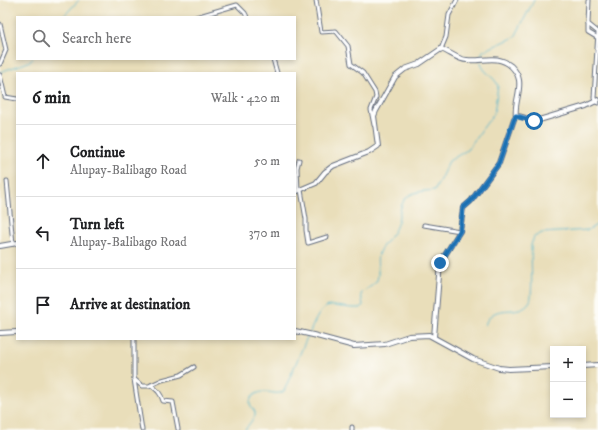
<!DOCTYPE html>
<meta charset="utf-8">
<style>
:root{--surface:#fff;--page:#f2f2f2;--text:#202124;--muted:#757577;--line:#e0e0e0}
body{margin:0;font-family:"IM FELL DW Pica",serif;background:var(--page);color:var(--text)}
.controls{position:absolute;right:12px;bottom:12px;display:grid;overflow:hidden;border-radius:0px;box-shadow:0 2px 6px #0003}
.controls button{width:36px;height:36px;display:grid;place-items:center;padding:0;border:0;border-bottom:1px solid var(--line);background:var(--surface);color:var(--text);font:20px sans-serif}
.stop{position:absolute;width:12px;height:12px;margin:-9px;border:3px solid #1f6fb2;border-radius:50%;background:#fff}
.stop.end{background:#1f6fb2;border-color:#fff;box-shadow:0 1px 4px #0008}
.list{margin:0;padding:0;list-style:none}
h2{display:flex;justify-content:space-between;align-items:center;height:52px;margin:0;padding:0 16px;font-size:17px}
h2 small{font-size:13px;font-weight:400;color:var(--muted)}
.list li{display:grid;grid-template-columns:26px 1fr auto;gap:12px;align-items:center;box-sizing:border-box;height:72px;padding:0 16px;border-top:1px solid var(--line)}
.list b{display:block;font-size:15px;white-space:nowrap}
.list p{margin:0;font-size:13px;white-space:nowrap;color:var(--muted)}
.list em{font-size:13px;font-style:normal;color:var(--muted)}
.icon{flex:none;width:22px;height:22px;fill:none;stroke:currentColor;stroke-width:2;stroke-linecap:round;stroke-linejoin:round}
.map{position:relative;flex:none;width:598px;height:430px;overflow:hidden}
.search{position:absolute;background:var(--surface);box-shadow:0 2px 6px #0003;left:16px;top:16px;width:280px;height:44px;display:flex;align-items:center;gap:10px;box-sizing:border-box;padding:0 14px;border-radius:0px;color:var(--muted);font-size:15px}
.panel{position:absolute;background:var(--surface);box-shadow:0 2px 6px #0003;left:16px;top:72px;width:280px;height:268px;border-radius:0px}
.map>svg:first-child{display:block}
</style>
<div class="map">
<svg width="598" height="430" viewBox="0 0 598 430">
<rect width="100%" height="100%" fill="#fdfcf7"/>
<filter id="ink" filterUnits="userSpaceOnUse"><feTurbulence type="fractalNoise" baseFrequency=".025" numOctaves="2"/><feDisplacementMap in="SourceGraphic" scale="8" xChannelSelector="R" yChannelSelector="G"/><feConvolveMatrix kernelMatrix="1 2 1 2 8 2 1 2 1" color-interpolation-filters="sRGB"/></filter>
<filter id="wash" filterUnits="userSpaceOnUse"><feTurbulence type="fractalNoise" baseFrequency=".012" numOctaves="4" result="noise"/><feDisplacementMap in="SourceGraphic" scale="16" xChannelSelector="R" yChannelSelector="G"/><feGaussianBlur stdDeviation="0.9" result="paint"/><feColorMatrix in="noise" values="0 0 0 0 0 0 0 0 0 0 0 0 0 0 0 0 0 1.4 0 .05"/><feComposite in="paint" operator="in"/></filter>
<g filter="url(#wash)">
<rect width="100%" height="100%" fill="#e9deba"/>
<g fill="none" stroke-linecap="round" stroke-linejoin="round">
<g stroke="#4eb4cd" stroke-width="1">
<polyline points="63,17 79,0"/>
<polyline points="481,55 483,51 515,37 534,0"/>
<polyline points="0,72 26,63 33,59"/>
<path d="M485 325C493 300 519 319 530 301 533 295 531 254 531 245L534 237 542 233 588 230 598 224"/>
<path d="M310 332C326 294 328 309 361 308L363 305 361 294C365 289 374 286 377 280 380 272 376 264 378 255 381 245 392 237 396 227 400 218 399 205 406 198 412 191 427 191 435 190L449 161 467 150 494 113 498 86C495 76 482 73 481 62"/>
<path d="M245 430 255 416V412C254 410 251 407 250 404 249 397 257 392 263 392 271 391 277 396 284 391L308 335"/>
</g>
</g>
</g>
<g filter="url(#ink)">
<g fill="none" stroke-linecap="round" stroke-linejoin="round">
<g stroke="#636c7e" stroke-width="5">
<g id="street">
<polyline points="316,0 321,32 336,31 348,46 351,64 363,73 375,92 376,97 371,110 374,125"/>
<polyline points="589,0 588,24 598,32 594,98 596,102 598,103"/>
<polyline points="196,17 237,5 245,13 247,17"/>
<polyline points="0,24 6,50 0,64"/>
<polyline points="588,24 588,32 598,38"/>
<polyline points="441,49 446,37 449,15 457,0"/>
<polyline points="273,59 277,73"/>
<polyline points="0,75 5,97 17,99"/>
<polyline points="7,181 13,244"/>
<polyline points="301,190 306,219 306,230 308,243 327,237"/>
<polyline points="298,191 297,168 299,160"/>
<polyline points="424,225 460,231"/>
<polyline points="134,339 134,379 142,430"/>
<polyline points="134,379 142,386 149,386 162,380 181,375 194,367"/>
<path d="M151 385C157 390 161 393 163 401L173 402 178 429"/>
<polyline points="352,427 352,430"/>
</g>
</g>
<g stroke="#636c7e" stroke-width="6">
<g id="secondary">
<path d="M295 192 316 183 325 172 333 166 369 152 378 146 374 116 376 111 395 77 405 69 419 64 441 49C450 52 458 60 467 60 483 62 497 54 511 66 515 70 518 74 519 80 521 92 514 104 516 116"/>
<polyline points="0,246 17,243"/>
<polyline points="295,331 313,335 354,346 385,344 409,336 429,335 473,359 499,368 509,369 553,367"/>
<polyline points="0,333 17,332"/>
<path d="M434 337 440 263 460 231 463 208 471 201 499 163 514 119 516 116C524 116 530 122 539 120L586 106 598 100"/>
<polyline points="583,366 598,365"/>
</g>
</g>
<use href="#street" stroke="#fff" stroke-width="3"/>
<use href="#secondary" stroke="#fff" stroke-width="4"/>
</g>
</g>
<g fill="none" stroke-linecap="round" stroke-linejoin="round" filter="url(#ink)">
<polyline stroke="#1f6fb2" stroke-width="5" points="440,263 460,231 463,208 471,201 499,163 514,119 516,116 534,121"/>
</g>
</svg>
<div class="controls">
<button>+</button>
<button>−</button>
</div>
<div class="stop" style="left:534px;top:121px"></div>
<div class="stop end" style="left:440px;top:263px"></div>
<div class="search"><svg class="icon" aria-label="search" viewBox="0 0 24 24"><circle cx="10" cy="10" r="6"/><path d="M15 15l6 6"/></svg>Search here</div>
<section class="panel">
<h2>6 min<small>Walk · 420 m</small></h2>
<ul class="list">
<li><svg class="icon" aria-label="ahead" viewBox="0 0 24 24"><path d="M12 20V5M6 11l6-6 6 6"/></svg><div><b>Continue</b><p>Alupay-Balibago Road</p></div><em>50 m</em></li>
<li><svg class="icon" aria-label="left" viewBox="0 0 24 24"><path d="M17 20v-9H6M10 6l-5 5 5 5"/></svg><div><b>Turn left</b><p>Alupay-Balibago Road</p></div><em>370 m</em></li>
<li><svg class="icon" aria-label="arrive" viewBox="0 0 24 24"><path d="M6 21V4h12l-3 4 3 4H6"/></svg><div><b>Arrive at destination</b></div></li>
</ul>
</section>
</div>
